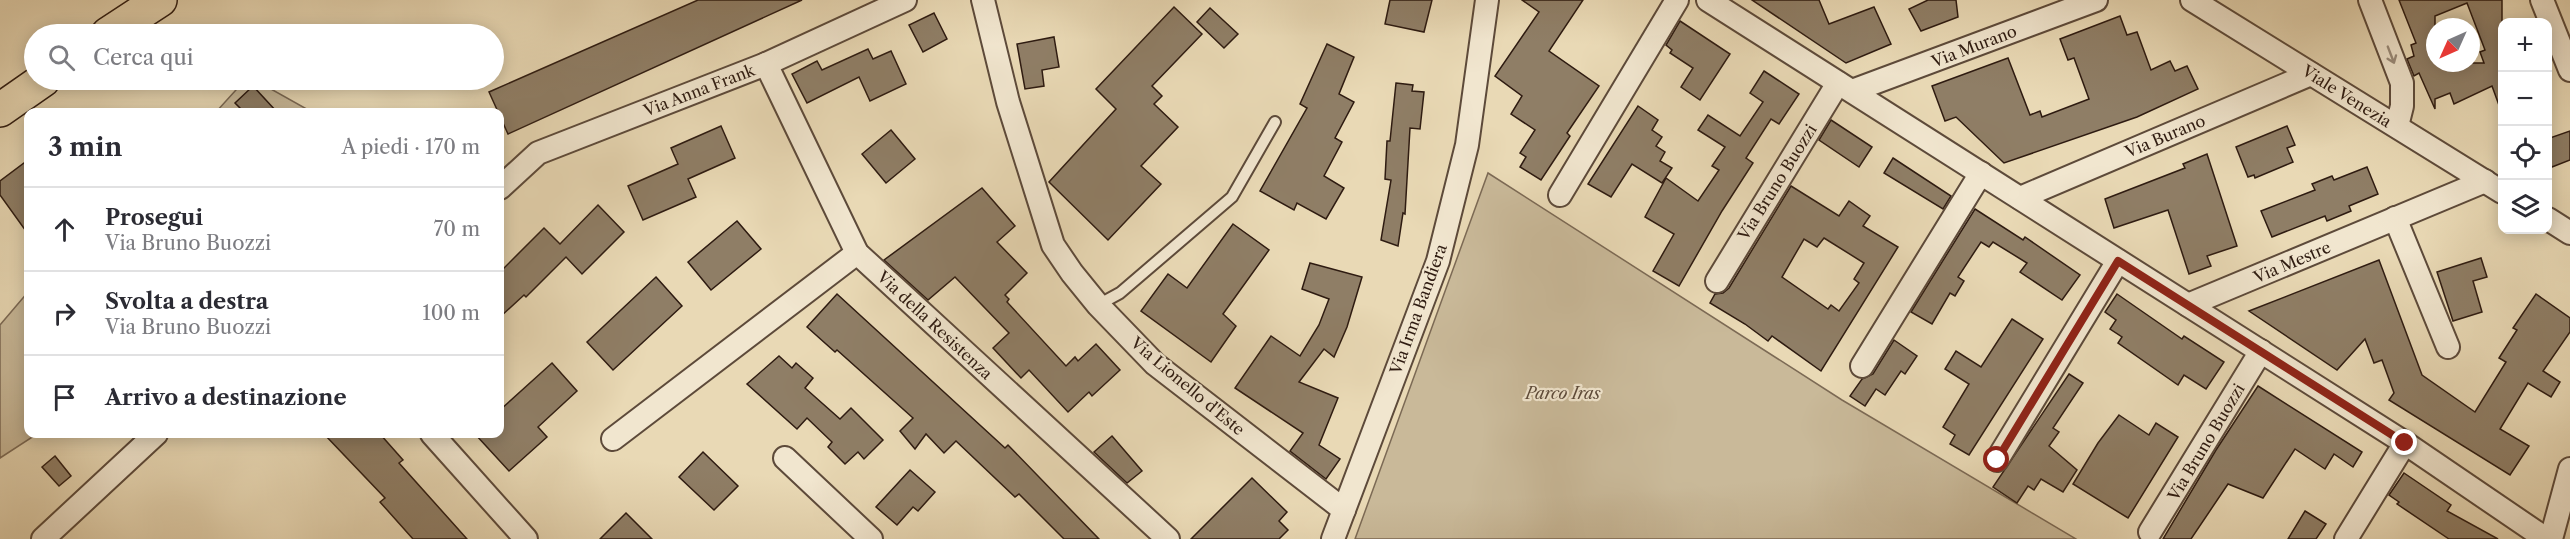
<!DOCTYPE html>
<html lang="it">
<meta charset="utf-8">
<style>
:root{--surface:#fff;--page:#f7f7f7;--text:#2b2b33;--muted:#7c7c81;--line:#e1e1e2}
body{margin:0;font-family:"Libre Caslon Text",serif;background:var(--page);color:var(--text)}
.controls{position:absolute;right:18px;top:18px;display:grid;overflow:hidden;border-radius:12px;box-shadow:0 3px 15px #0003}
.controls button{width:54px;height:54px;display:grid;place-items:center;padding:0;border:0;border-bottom:2px solid var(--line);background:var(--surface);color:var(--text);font:30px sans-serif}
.compass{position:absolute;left:2426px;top:18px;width:54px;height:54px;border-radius:50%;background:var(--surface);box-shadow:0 3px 15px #0003;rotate:225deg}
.stop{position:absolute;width:18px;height:18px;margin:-14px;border:4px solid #8f2418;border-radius:50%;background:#fff}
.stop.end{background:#8f2418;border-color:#fff;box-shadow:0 2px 6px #0008}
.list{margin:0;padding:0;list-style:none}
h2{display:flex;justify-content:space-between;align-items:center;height:78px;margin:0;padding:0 24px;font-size:26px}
h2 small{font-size:20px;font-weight:400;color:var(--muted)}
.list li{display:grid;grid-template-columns:39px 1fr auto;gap:18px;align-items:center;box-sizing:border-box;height:84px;padding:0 24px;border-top:2px solid var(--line)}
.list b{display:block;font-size:22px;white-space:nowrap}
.list p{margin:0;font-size:20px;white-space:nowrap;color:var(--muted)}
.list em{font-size:20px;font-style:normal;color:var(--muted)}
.icon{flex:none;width:33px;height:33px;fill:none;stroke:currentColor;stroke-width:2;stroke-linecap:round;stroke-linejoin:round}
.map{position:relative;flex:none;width:2570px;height:539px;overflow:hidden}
.search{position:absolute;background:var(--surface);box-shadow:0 3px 15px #0003;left:24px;top:24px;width:480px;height:66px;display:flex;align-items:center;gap:15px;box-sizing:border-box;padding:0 21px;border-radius:33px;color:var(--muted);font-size:22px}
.panel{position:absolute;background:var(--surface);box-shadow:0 3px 15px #0003;left:24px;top:108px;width:480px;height:330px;border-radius:12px}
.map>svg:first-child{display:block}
</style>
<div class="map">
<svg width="2570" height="539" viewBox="0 0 2570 539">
<rect width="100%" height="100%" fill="#e9d9b5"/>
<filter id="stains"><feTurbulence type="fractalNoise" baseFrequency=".00333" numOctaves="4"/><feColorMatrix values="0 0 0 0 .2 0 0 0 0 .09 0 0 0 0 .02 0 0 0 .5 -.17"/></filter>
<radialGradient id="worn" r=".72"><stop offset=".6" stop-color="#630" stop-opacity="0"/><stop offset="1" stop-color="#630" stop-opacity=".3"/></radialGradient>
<g fill="#c9b999" stroke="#7c6a55" stroke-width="1.5">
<polygon points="245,80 255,80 312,112 216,112"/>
<polygon points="1488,173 1842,400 2076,539 1355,539"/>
<polygon points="28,292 28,434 37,434 0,458 0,325"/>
</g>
<g fill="#8f7e66" stroke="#2e1b11" stroke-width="1.5" fill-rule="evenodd">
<polygon points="698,0 802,0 508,134 489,92"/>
<polygon points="1390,0 1432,0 1424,32 1385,24"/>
<polygon points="1522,0 1583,0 1549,51 1599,86 1567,133 1570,136 1541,180 1520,167 1526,157 1520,153 1535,130 1511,114 1522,96 1495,76 1539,12"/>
<polygon points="1752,0 1819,0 1829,24 1874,7 1891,44 1846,63"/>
<polygon points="1928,0 1956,0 1958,17 1921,31 1909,9"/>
<path d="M2399 0H2502V108H2500L2492 86 2454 104 2450 93 2435 99V109L2419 73 2414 76 2407 59 2414 56 2411 45 2416 43ZM2467 3 2485 50 2480 52 2484 63H2435V16Z"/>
<polygon points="1174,7 1202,34 1152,86 1162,96 1154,104 1178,127 1141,166 1161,184 1108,240 1049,182 1116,109 1096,89"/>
<polygon points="1210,8 1238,34 1224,48 1197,22"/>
<polygon points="934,13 947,39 923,52 909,25"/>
<polygon points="2120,16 2127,35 2137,32 2151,70 2170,61 2175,71 2187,66 2198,89 2137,117 2004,163 1956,117 1945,121 1932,86 2008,58 2030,115 2040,111 2042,117 2089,99 2074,58 2068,60 2060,39"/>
<polygon points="1680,21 1730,54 1700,100 1681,87 1693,68 1670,53 1672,50 1666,45"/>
<polygon points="1054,37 1059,67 1042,70 1044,86 1025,89 1017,44"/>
<polygon points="1327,44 1354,57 1339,94 1354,102 1335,138 1342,142 1324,176 1344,188 1326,219 1297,203 1294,210 1260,191 1307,108 1300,104"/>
<polygon points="868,49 873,59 891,51 906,84 870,101 859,77 807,103 792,74 817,61 822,70"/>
<polygon points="1764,71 1799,94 1779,124 1771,119 1746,158 1753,163 1722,211 1679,286 1653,271 1674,234 1645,217 1666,178 1698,201 1719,170 1712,166 1725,147 1698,130 1708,115 1740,136 1763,102 1750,93"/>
<polygon points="1396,83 1413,85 1412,91 1424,92 1420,129 1410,128 1405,214 1403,213 1398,246 1381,240 1391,180 1385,179 1387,141 1390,141"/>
<polygon points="253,86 277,112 244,112 235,103"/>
<polygon points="1638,106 1658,120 1652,130 1662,137 1656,146 1665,152 1660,161 1672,168 1662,183 1632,164 1611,197 1588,184"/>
<polygon points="1831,120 1872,147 1859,167 1819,140"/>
<polygon points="721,126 735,158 688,179 696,197 643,220 628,186 678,164 671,148"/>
<polygon points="2287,126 2295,145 2287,148 2293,162 2255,178 2254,175 2248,177 2236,147"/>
<polygon points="891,130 915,159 886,183 862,154"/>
<polygon points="2570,131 2570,160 2552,167 2547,156 2547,139"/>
<polygon points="2207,154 2237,246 2207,256 2211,266 2189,274 2168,210 2114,228 2105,199 2185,168 2183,164"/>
<polygon points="1893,158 1951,196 1943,209 1884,173"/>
<polygon points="28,160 28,234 0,195 0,181"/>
<polygon points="2367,167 2378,194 2349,206 2351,211 2327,221 2325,216 2272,237 2261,211 2315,190 2312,184 2332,176 2334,180"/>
<path d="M1791 186 1839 216 1849 201 1870 216 1863 226 1898 247 1821 371 1772 336 1768 341 1745 324 1710 303 1715 294 1723 293 1729 288ZM1824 238 1864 263 1854 279 1859 283 1839 311 1831 305 1828 309 1782 277 1804 239 1817 247Z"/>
<polygon points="982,188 1015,226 997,242 1027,273 1005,295 1009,299 1007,302 1066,366 1075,357 1078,361 1096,344 1120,370 1092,396 1089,392 1068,412 1029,370 1021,378 993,348 1009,333 955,277 928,300 884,260"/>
<polygon points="598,205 624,232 582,274 566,257 526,297 524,295 500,317 500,272 544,228 560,244"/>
<polygon points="1975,209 2023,240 2025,237 2080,275 2062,300 2020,272 2027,263 1993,242 1989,247 1981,242 1958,277 1964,281 1955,296 1950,293 1932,324 1911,312"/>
<polygon points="737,221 761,249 711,290 688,262"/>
<polygon points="1233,224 1269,250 1223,314 1236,326 1211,362 1141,311 1168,274 1187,288"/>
<polygon points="2481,258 2487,277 2473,281 2482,312 2453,321 2437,272"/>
<polygon points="2379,260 2422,375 2475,412 2506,362 2499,358 2517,330 2513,328 2536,294 2570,318 2570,332 2543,371 2560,382 2551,397 2528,383 2500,429 2529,446 2510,475 2389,400 2394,393 2382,360 2374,363 2365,339 2337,370 2249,311"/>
<polygon points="1310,263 1362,277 1347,327 1334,357 1324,349 1299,382 1338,398 1319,445 1340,459 1326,479 1290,451 1303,433 1235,388 1271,336 1300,356 1319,325 1329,299 1302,289"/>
<polygon points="656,277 682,306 613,370 587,342"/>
<polygon points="837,294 1005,448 1008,445 1099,539 1064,539 1019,494 1015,497 956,441 944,453 926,434 915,449 900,431 913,418 837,350 835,352 807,327"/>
<polygon points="2117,294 2182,339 2184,336 2224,362 2206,389 2184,375 2178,385 2118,343 2122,337 2110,329 2116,320 2105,312"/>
<polygon points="2012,319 2043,339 1969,455 1950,444 1955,435 1943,427 1969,384 1945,369 1956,351 1981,367"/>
<polygon points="1894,340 1917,356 1905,374 1901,371 1885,395 1876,389 1865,406 1850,396 1862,379 1873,374"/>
<polygon points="779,356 792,368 796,363 813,378 805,388 840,419 851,408 883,440 864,459 858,452 845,464 828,447 832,442 807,418 797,429 747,384"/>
<polygon points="552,363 577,391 538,427 547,437 509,471 475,434 500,434 500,410"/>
<polygon points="2069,374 2083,383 2053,428 2059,432 2049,446 2077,470 2063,492 2041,479 2034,490 2028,486 2017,503 1993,487"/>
<polygon points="2258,386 2362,452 2353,467 2334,454 2325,469 2295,449 2263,498 2228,484 2191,539 2163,539 2216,450"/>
<polygon points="2119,415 2149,435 2156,423 2178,437 2128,518 2073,484 2098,443"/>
<polygon points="324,434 380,434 403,460 399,463 467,539 413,539 380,502 385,498"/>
<polygon points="1112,436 1142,471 1127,483 1094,452"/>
<polygon points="703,452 738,486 714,510 679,477"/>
<polygon points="55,456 71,476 59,486 42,467"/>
<polygon points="910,470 935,492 918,511 913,507 897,525 876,507"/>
<polygon points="2404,473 2451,505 2447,511 2498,539 2449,539 2397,504 2399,502 2389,495"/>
<polygon points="1252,478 1287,512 1279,521 1288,530 1279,539 1191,539"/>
<polygon points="2305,511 2326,524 2316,539 2288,539"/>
<polygon points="626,513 652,539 600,539"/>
</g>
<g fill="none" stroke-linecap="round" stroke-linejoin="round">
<g stroke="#5d4a3a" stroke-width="14">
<polyline id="service" points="1098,305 1120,293 1232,197 1275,122"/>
</g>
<g stroke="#5d4a3a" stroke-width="26">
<g id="minor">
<polyline points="983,0 1008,102 1053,245 1072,273 1098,305 1155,364 1344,510"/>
<polyline points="1708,0 2405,443 2546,539"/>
<polyline points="2192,0 2502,192"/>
<polyline points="2370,0 2402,83 2402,106 2397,126"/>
<polyline points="2542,0 2570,70"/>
<polyline points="766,64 857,253 1168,539"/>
<polyline points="1852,91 2096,0"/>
<polyline points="500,188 538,153 766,64 905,0"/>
<polyline points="1560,195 1677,0"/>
<polyline points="2020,198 2311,74"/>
<polyline points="2395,218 2448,347"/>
<polyline points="2548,219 2570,233"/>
<polyline points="1717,281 1838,83"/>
<polyline points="2188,305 2485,181"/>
<polyline points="1862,366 1981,173"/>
<polyline points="432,434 526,539"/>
<polyline points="613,439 857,253"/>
<polyline points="785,458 871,539"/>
<polyline points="1997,460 2118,261"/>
<polyline points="2150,532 2261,351"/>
<polyline points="43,539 156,434"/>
<polyline points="1333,539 1438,261 1467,145 1487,0"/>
<polyline points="2346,539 2405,443"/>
<polyline points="2551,539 2570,469"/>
</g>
</g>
<g stroke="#2e1b11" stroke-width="36">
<g id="primary">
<polyline points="108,34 160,0"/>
<polyline points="0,110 43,80"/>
</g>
</g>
<use href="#service" stroke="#f1e6cf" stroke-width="10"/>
<use href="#minor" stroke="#f1e6cf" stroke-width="22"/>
<use href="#primary" stroke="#e9d9b5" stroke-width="33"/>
</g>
<defs><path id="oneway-shaft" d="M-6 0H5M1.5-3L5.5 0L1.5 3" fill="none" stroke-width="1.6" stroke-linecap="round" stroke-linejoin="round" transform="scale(1.5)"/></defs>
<use stroke="#998b7a" href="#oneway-shaft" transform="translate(2391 55) rotate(69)"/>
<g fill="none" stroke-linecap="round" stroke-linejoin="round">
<polyline stroke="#8f2418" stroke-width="8" points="1997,460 2118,261 2405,443"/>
</g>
<g text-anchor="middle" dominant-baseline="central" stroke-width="4.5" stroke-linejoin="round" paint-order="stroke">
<g font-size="16" fill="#2e1b11" stroke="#f1e6cf">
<text transform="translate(1974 46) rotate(-21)">Via Murano</text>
<text transform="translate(699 90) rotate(-21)">Via Anna Frank</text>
<text transform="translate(2347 96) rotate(32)">Viale Venezia</text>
<text transform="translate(2165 136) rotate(-23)">Via Burano</text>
<text transform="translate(1777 182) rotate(-58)">Via Bruno Buozzi</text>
<text transform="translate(2292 262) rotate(-23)">Via Mestre</text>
<text transform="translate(1418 309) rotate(-70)">Via Irma Bandiera</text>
<text transform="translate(935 325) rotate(43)">Via della Resistenza</text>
<text transform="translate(1188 386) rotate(40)">Via Lionello d'Este</text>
<text transform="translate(2206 442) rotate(-59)">Via Bruno Buozzi</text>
</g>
<g font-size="16" font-style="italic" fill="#5c4a3a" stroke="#f1e6cf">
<text x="1563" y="393">Parco Iras</text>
</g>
</g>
<rect width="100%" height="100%" filter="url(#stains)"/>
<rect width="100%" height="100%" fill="url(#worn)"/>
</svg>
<div class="controls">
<button>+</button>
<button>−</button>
<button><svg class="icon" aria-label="locate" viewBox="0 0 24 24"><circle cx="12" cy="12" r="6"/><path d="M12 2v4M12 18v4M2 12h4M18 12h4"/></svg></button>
<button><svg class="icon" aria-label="layers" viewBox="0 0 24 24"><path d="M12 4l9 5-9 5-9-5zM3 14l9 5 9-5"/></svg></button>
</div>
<svg class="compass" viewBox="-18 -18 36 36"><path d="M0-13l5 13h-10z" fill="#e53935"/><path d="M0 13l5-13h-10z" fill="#7c7c81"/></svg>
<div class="stop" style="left:1997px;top:460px"></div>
<div class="stop end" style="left:2405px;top:443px"></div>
<div class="search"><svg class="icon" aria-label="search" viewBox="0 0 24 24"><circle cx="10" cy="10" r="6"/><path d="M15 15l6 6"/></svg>Cerca qui</div>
<section class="panel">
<h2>3 min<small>A piedi · 170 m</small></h2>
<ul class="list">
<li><svg class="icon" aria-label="ahead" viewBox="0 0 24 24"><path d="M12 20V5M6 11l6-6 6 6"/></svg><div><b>Prosegui</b><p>Via Bruno Buozzi</p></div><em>70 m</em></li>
<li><svg class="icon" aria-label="right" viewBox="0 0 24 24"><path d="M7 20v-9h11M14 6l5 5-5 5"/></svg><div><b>Svolta a destra</b><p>Via Bruno Buozzi</p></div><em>100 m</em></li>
<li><svg class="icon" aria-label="arrive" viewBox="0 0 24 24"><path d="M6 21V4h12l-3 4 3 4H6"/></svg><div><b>Arrivo a destinazione</b></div></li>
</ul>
</section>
</div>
